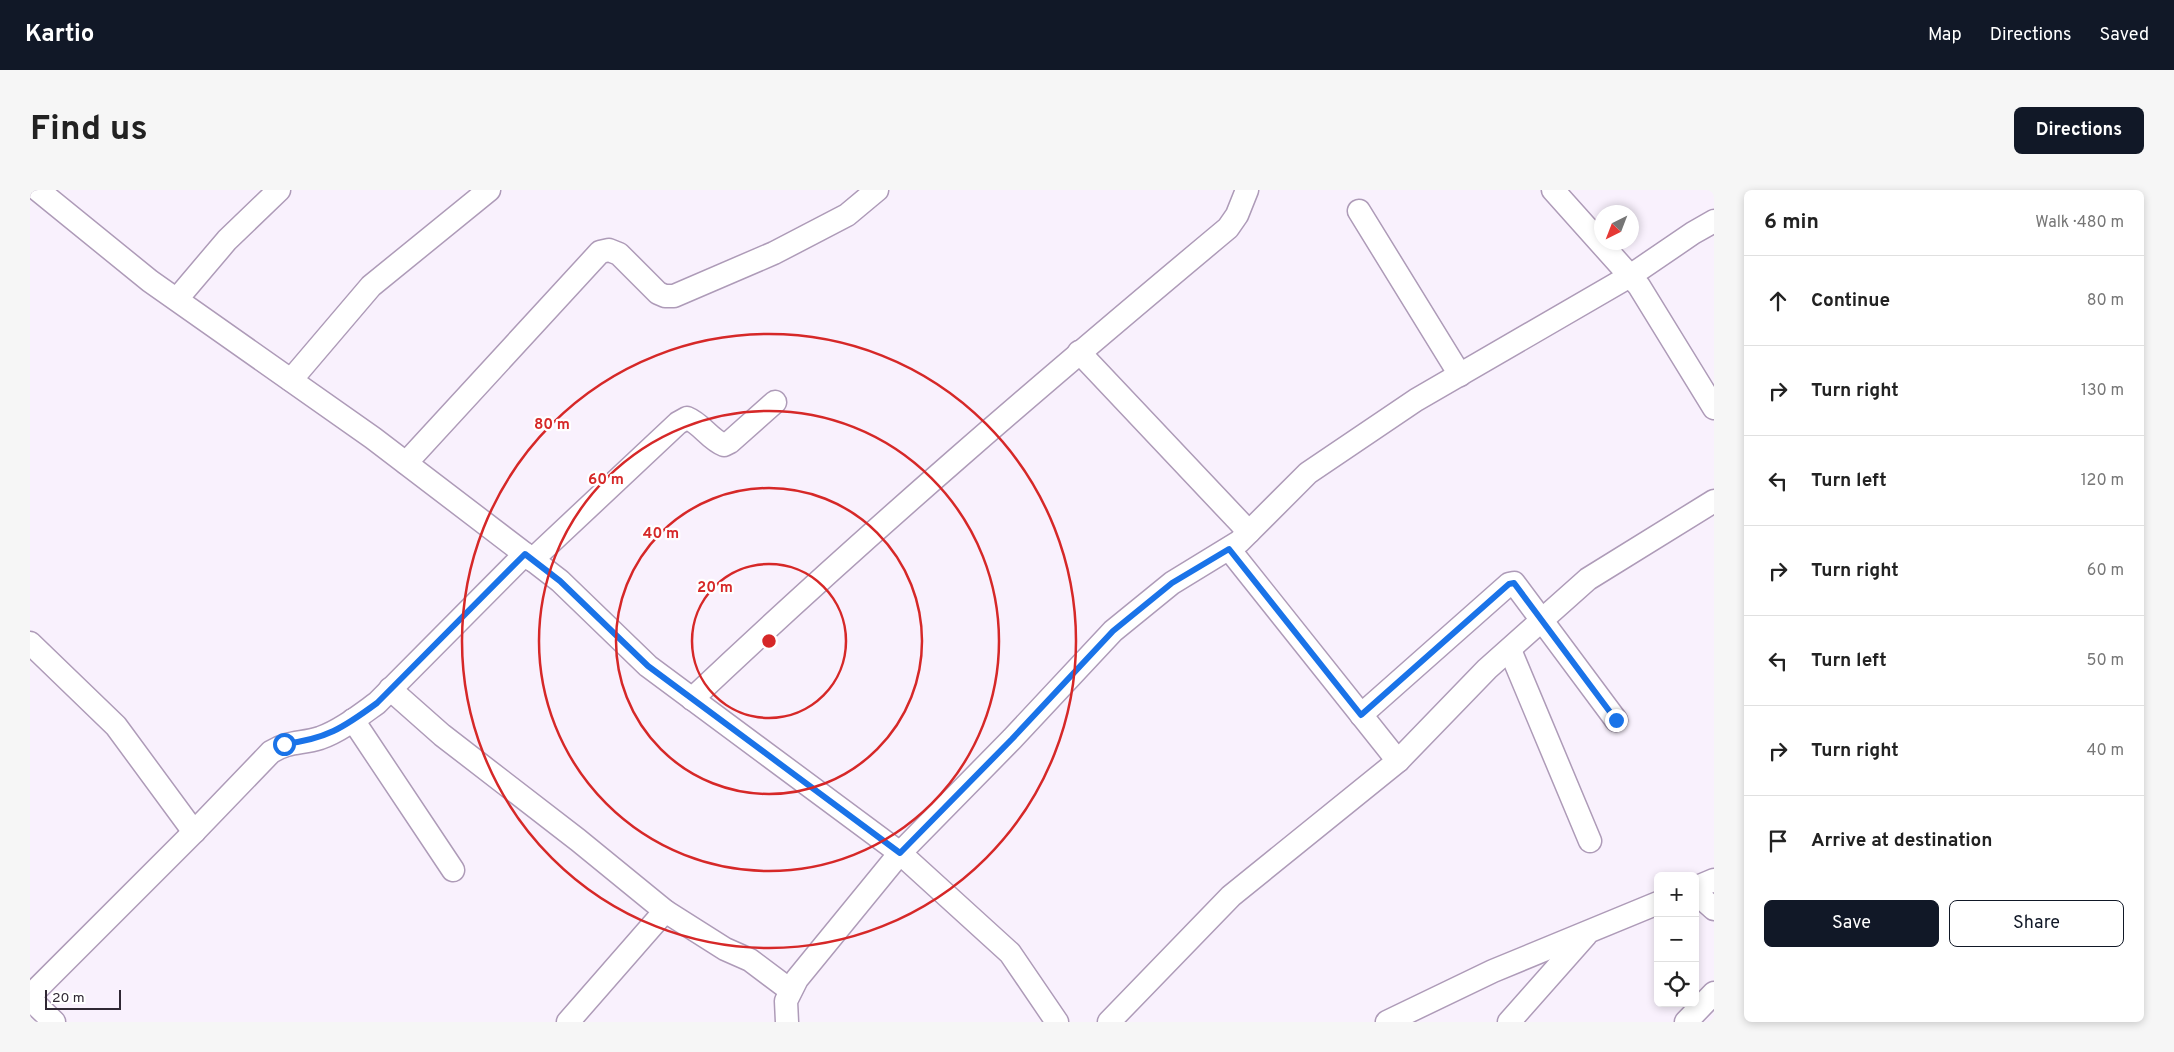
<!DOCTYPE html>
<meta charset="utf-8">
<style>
:root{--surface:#fff;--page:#f6f6f6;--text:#222;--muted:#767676;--line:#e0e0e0;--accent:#111827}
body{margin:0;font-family:Overpass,sans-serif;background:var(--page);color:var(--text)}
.controls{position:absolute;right:15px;bottom:15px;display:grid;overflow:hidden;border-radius:8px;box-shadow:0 2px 8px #0003}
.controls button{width:45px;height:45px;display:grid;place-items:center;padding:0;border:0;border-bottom:1px solid var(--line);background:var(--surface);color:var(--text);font:25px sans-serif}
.compass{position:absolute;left:1564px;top:15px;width:45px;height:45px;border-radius:50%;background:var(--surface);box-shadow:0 2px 8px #0003;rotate:222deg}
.scale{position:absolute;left:15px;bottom:12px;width:76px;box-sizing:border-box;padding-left:5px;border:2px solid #302834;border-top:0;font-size:14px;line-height:18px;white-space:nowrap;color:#302834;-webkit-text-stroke:4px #fff;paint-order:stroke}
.stop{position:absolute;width:15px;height:15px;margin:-11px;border:4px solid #1a73e8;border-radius:50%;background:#fff}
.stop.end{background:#1a73e8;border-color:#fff;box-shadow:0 1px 5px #0008}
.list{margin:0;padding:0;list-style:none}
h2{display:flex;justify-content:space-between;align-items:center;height:65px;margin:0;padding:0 20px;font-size:21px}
h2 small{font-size:16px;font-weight:400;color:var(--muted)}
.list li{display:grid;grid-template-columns:32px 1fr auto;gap:15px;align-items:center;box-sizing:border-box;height:90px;padding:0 20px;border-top:1px solid var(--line)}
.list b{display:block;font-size:19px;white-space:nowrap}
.list em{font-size:16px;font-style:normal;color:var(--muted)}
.actions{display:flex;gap:10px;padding:15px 20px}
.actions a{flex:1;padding:11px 0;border:1px solid var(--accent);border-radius:8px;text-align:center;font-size:18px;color:var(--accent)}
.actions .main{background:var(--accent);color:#fff}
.icon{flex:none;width:28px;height:28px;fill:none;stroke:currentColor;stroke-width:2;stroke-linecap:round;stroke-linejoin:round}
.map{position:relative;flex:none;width:1684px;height:832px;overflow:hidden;border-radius:8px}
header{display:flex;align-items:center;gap:30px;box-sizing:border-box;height:70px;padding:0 25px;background:var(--accent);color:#fff}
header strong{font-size:24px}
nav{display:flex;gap:28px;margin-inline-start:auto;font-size:18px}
.intro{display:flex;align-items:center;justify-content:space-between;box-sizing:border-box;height:120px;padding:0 30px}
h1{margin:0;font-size:35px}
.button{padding:12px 22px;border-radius:8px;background:var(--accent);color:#fff;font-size:18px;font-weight:700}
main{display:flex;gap:30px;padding:0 30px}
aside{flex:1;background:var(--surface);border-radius:8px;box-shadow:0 2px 8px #0003}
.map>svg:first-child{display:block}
</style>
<header>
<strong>Kartio</strong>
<nav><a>Map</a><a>Directions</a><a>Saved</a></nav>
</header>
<div class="intro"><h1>Find us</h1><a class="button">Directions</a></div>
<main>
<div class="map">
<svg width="1684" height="832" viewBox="0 0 1684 832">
<rect width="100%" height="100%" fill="#f9f1fd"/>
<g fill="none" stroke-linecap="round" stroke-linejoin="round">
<g stroke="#ae9bb8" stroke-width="25">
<g id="street">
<polyline points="8,0 120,91 343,248 495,364 530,391 618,476 870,663 980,763 1027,832"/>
<polyline points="1523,0 1609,96 1684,218"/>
<polyline points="1329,21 1430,185"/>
<polyline points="147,109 197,50 249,0"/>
<polyline points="1049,162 1219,342"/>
<polyline points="261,190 341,96 459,0"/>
<polyline points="376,273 570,62 579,60 589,64 628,103 635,106 644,106 744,63 817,25 847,0"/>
<polyline points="1199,359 1368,571"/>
<path d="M502 370 648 233 657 228C672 234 679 249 694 255L700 252 745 212"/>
<polyline points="0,453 86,536 164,642"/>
<polyline points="1480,460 1560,651"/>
<polyline points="360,499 412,545 548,650 635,721 695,759 720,770 760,800"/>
<path d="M662 509C835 345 1016 190 1198 38L1207 25 1217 0"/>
<polyline points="1331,525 1479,394 1484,393 1586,530"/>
<polyline points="323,530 423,680"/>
<polyline points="1665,698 1684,690"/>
<polyline points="1665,702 1684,719"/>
<path d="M0 806 164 642 241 562C259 551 271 554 290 548 310 541 329 526 347 513L495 364"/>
<polyline points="0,809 24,832"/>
<polyline points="538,832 635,721"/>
<polyline points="757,832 756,811 767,789 870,663 982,549 1083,441 1142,393 1209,352 1278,283 1386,210 1600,86 1663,43 1684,31"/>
<polyline points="1079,832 1201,706 1368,571 1457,479 1558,389 1684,311"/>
<polyline points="1357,832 1463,781 1628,713"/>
<polyline points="1479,832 1556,745"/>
<polyline points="1656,832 1684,803"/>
</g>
</g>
<use href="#street" stroke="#fff" stroke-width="22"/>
</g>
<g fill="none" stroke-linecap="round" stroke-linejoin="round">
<path stroke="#1a73e8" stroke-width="6" d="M254 554C296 549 313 538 347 513L495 364 530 391 618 476 870 663 982 549 1083 441 1142 393 1199 359 1331 525 1479 394 1484 393 1586 530"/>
</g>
<g fill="none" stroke="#d62828" stroke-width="2.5">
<circle cx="739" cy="451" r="77"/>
<circle cx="739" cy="451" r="153"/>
<circle cx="739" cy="451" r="230"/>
<circle cx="739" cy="451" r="307"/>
</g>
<circle cx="739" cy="451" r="8" fill="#d62828" stroke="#fff" stroke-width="2.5"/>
<g font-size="15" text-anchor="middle" font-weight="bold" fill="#d62828" stroke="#fff" stroke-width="4.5" stroke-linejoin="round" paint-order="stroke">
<text x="522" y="239">80 m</text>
<text x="576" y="294">60 m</text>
<text x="631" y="348">40 m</text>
<text x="685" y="402">20 m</text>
</g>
</svg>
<div class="controls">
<button>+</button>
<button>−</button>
<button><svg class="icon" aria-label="locate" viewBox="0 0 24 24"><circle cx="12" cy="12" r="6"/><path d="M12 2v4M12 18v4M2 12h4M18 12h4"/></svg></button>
</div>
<svg class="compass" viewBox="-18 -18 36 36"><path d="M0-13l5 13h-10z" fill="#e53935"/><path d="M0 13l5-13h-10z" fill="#767676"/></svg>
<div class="scale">20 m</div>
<div class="stop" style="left:254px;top:554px"></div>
<div class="stop end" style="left:1586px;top:530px"></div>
</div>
<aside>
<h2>6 min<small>Walk · 480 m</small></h2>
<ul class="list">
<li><svg class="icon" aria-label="ahead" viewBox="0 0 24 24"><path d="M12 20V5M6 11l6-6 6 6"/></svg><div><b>Continue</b></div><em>80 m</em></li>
<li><svg class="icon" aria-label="right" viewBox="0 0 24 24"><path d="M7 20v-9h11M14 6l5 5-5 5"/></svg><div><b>Turn right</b></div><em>130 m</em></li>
<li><svg class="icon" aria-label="left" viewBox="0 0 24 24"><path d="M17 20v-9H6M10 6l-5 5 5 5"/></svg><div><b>Turn left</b></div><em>120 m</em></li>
<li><svg class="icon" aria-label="right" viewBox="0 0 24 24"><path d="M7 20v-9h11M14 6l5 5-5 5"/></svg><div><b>Turn right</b></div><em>60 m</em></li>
<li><svg class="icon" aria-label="left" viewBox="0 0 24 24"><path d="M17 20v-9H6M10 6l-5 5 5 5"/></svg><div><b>Turn left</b></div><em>50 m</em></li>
<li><svg class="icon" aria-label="right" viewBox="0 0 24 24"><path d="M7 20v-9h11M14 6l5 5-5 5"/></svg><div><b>Turn right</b></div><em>40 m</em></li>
<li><svg class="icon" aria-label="arrive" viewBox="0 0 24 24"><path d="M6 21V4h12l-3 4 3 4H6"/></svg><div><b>Arrive at destination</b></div></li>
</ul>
<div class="actions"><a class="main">Save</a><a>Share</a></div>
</aside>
</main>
